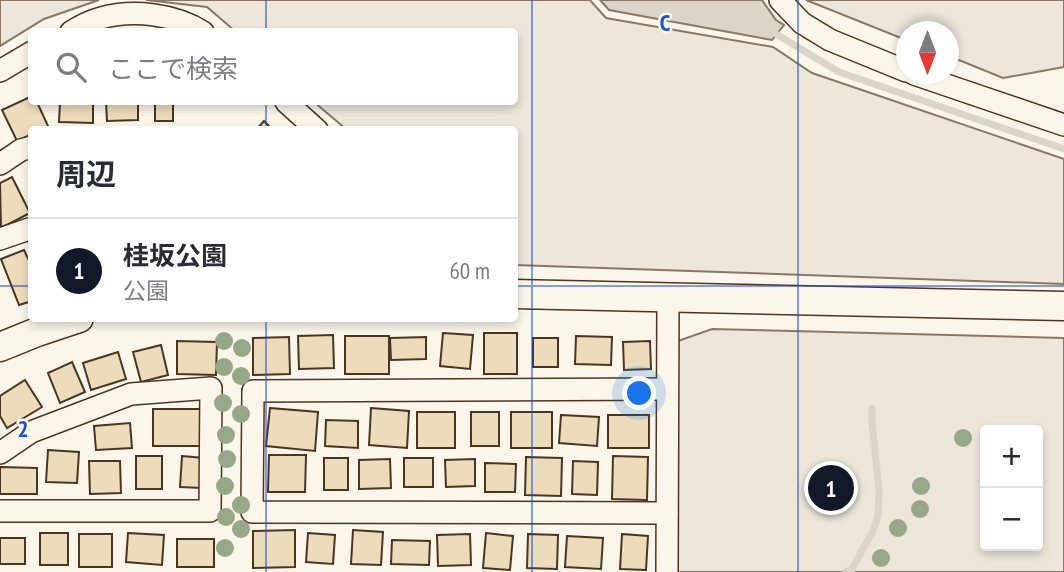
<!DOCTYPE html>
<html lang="ja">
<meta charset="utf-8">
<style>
:root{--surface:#fff;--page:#f7f7f7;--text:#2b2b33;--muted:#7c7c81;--line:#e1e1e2;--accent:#111827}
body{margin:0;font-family:"PT Sans Narrow","Noto Sans JP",sans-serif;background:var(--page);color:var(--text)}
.controls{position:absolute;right:21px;bottom:21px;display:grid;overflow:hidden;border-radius:7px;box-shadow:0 4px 10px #0003}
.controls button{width:63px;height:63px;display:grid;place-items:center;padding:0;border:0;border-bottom:2px solid var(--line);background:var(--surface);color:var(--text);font:35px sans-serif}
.compass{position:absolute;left:896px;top:21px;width:63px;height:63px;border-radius:50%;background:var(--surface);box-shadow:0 4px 10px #0003;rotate:180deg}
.you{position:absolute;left:640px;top:394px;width:24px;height:24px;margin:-18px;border:5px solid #fff;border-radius:50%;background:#1a73e8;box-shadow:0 0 0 10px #1a73e833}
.badge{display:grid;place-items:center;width:46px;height:46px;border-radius:50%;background:var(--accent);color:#fff;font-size:23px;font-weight:700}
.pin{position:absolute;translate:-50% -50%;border:4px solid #fff;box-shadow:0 2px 7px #0006}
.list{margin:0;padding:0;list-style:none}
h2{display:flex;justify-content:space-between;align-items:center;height:91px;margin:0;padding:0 28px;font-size:30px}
h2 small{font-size:23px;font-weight:400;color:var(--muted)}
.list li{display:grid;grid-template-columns:46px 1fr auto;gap:21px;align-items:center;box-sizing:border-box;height:105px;padding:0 28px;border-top:2px solid var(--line)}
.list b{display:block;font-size:26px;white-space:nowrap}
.list p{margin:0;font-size:23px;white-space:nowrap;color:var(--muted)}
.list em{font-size:23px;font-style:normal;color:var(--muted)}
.icon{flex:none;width:38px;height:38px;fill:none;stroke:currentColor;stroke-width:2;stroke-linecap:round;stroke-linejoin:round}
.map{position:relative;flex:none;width:1064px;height:572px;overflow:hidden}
.search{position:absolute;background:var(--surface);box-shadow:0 4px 10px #0003;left:28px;top:28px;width:490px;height:77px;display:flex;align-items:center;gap:18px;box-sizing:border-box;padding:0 24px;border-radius:7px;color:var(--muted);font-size:26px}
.panel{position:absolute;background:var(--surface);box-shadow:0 4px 10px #0003;left:28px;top:126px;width:490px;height:196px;border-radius:7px}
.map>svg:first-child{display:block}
</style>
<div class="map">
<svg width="1064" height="572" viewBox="0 0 1064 572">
<rect width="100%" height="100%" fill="#fbf6e9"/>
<g fill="#ede6d9" stroke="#887966" stroke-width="2" fill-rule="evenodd">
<polygon points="0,0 99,0 44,19 0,46"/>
<polygon points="146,0 590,0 606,18 773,47 812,73 1064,159 1064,284 515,265 514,130 346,129 314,102 514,102 514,32 235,31 207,7"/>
<polygon points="806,0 1064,0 1064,67 1003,78 949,56 948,32 906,32 906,40"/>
<path d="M712 329 1064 338V572H677L678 341ZM985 430H1038V546H985Z"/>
</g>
<polygon fill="#dcd4c6" stroke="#887966" stroke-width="2" points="600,0 762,0 776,20 784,25 772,40 609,10"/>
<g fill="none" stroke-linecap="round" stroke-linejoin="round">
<g stroke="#dcd4c6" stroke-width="7">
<polyline points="776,34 839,72 1064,149"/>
<polyline points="846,572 852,569 859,556 873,531 878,516 879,490 872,423 872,408"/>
</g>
</g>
<g fill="#ecdcbc" stroke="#4a3520" stroke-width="2">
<polygon points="32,96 32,102 37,102 48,126 41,130 32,130 32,134 17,141 2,110"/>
<polygon points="60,102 93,103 93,123 59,122"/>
<polygon points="106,102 138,102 138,120 107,121"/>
<rect x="155" y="102" width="18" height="19"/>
<polygon points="264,121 273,130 256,130"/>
<polygon points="12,177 30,213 1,228 0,183"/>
<polygon points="24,250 32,267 32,301 19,305 1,259"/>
<polygon points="443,333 473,335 470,369 440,366"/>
<rect x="484" y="333" width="33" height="41"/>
<polygon points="333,335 334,368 299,369 298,336"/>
<rect x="345" y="336" width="44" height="38"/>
<polygon points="576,336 612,337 611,365 575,364"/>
<polygon points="289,337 290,374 253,375 253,338"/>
<polygon points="426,337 426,359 391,360 390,338"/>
<rect x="533" y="338" width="25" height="29"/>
<polygon points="177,341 217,342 216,375 177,374"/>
<polygon points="650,341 651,369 624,370 623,342"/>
<polygon points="161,345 168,375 141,382 133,352"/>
<polygon points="118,352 126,379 91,390 83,363"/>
<polygon points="72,362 85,392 60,403 48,373"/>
<polygon points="25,380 42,407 7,428 0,416 0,396"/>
<polygon points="270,408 318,412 315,451 266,446"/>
<polygon points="371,408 409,411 407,448 369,445"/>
<rect x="153" y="409" width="48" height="37"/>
<rect x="417" y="412" width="38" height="36"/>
<rect x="471" y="412" width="28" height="34"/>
<rect x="511" y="412" width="41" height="36"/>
<polygon points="561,415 599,417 597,446 559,443"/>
<rect x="608" y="415" width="41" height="33"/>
<polygon points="326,420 358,421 358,448 325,446"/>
<polygon points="130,423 132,448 96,450 94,426"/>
<polygon points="48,450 79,452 77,483 46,482"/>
<polygon points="269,455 306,455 305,492 268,492"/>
<rect x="136" y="456" width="26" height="33"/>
<polygon points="182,456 204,458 201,488 180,487"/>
<polygon points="613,456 648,457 647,500 612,499"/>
<polygon points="526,457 562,458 561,496 525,495"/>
<rect x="324" y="458" width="24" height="32"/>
<rect x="404" y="458" width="29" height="29"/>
<polygon points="390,459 391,488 359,489 359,460"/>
<polygon points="475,459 475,486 446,487 445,460"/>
<polygon points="89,461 120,461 121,493 90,494"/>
<polygon points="573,461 598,462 597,495 572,494"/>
<polygon points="485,463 516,464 515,492 485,492"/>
<polygon points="0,467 37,468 37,494 0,494"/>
<polygon points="295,530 295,567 253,568 253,531"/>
<polygon points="353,530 383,532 381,565 351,564"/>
<rect x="40" y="533" width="28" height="32"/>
<polygon points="128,533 164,535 162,565 126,562"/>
<polygon points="308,533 335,535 333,564 306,562"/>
<polygon points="486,533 513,536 510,570 483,568"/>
<rect x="79" y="534" width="33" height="33"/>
<polygon points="470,534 471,565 438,566 437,535"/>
<polygon points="528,534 558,535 557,569 527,568"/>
<polygon points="622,534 648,536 646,570 620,569"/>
<polygon points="567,536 603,538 601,569 565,567"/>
<rect x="0" y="538" width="25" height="26"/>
<rect x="177" y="539" width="37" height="28"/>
<polygon points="392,540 430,541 429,565 391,564"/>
</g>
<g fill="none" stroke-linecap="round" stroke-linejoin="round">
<g stroke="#4a3520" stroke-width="24">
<g id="street">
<polyline points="780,0 802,23 830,40 906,71"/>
<path d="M71 32C80 26 91 21 101 18 133 9 175 14 203 32"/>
<polyline points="0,71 32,52"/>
<polyline points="914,74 1064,125"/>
<polyline points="286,102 317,130"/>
<polyline points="0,164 21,150 32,147"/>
<polyline points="0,239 32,228"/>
<polyline points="0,453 31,432 131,394 211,388 210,511 0,511"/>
<polyline points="667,513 252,512 253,391 667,389"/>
<polyline points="667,572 668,297"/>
</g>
</g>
<g stroke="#4a3520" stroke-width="31">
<g id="secondary">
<polyline points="514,294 1064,306"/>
<polyline points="0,347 37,332 79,318"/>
</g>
</g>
<use href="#street" stroke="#fbf6e9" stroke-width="21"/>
<use href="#secondary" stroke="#fbf6e9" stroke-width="28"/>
</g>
<g fill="#96a887">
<circle cx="224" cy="341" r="9"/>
<circle cx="242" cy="348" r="9"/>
<circle cx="224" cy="367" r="9"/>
<circle cx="241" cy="376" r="9"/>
<circle cx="223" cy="403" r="9"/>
<circle cx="241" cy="414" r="9"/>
<circle cx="226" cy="435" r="9"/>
<circle cx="963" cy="438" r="9"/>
<circle cx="227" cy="459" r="9"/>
<circle cx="225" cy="486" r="9"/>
<circle cx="921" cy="486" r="9"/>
<circle cx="241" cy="505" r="9"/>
<circle cx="920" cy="509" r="9"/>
<circle cx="226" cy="517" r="9"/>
<circle cx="898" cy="528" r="9"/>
<circle cx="241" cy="529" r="9"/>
<circle cx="225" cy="548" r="9"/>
<circle cx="881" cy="558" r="9"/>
</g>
<path fill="none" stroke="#1d4ed8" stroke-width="2" stroke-opacity="0.55" d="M266 0V32M532 0V572M798 0V572M266 102V130M0 286H32M514 286H1064M266 318V572"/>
<g font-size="23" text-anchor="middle" font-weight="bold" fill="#1d4ed8" stroke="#fbf6e9" stroke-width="5" stroke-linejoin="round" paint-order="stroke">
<text x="665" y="31">C</text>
<text x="23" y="437">2</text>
</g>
</svg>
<div class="controls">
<button>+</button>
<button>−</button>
</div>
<svg class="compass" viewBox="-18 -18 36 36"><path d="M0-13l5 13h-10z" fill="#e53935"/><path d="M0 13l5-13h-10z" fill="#7c7c81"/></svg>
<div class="you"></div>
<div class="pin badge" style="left:831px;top:488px">1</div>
<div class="search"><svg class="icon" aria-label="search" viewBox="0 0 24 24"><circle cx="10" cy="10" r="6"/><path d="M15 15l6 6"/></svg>ここで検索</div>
<section class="panel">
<h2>周辺<small></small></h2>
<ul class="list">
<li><span class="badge">1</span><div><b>桂坂公園</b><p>公園</p></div><em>60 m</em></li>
</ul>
</section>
</div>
